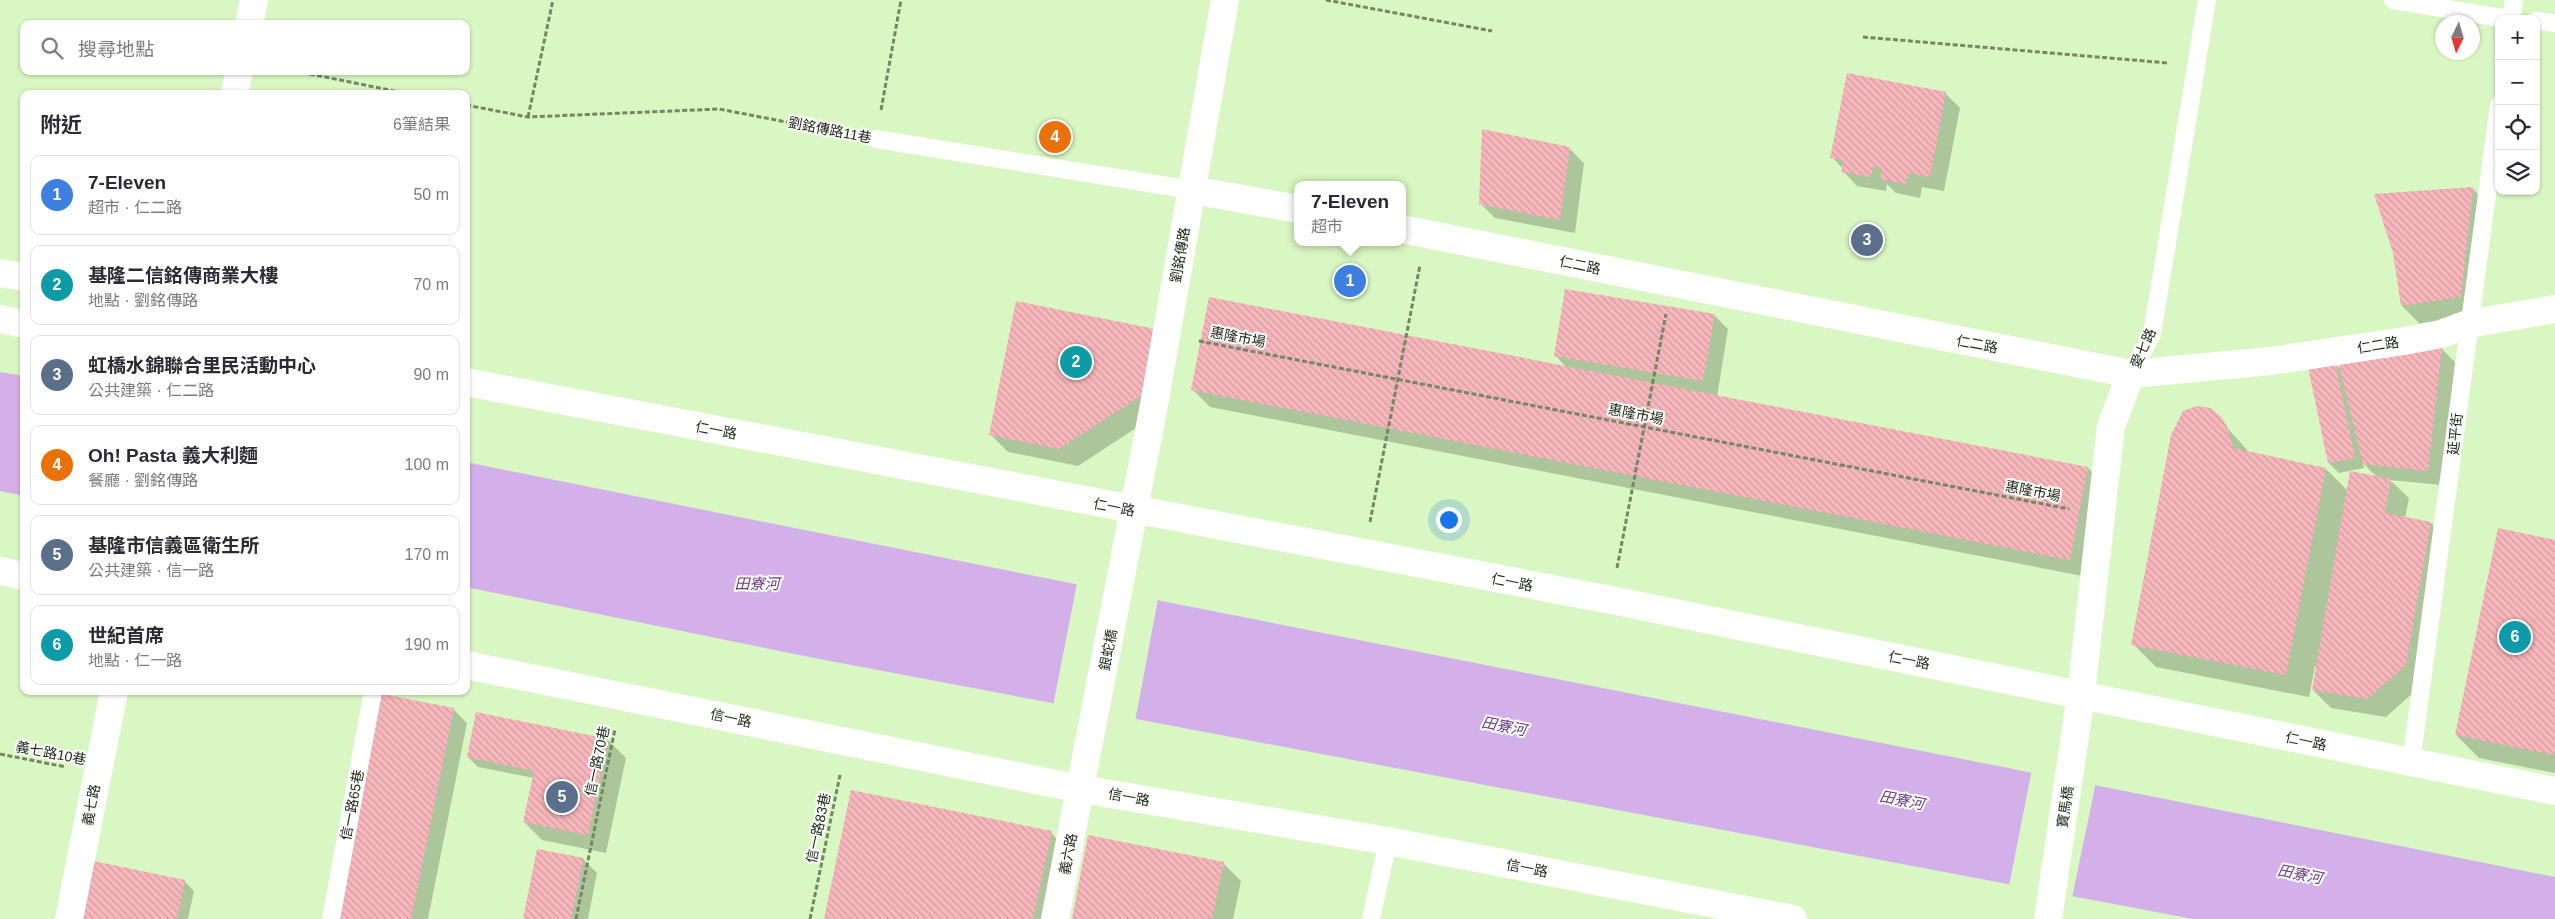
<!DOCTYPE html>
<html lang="zh-TW">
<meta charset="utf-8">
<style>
:root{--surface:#fff;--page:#f7f7f7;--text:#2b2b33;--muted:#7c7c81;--line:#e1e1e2;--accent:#984ec0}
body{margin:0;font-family:Arial,"Noto Sans TC",sans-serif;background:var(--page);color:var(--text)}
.controls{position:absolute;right:15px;top:15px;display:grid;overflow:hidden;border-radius:10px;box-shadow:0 1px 4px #0004}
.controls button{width:45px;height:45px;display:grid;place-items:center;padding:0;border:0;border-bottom:1px solid var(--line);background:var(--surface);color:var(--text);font:25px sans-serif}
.compass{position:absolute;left:2435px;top:15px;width:45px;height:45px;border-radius:50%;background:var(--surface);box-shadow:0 1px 4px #0004;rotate:185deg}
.you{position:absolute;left:1448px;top:519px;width:18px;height:18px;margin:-12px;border:4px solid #fff;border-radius:50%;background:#1a73e8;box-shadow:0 0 0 8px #1a73e833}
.badge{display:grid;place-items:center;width:32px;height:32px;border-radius:50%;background:var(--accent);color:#fff;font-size:16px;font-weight:700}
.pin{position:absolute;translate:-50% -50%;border:2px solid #fff;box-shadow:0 1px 5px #0006}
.popup{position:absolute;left:1294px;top:181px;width:112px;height:65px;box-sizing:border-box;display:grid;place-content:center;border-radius:10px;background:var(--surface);filter:drop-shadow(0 1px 4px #0005);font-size:16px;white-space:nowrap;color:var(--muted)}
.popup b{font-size:19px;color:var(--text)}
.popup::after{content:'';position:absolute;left:50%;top:100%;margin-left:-10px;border:10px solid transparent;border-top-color:var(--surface)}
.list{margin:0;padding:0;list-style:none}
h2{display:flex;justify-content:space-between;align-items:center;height:65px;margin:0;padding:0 20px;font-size:21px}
h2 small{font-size:16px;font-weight:400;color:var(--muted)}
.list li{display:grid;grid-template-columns:32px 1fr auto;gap:15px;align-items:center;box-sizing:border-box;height:80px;margin:0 10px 10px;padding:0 10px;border:1px solid var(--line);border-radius:10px}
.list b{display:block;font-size:19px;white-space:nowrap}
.list p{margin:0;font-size:16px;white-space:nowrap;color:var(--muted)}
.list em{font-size:16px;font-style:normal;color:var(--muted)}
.icon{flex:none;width:28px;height:28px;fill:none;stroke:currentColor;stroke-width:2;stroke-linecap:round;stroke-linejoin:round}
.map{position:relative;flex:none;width:2555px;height:919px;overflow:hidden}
.search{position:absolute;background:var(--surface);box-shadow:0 1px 4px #0004;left:20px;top:20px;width:450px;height:55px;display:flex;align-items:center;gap:12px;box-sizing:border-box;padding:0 18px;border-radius:10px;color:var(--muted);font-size:19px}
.panel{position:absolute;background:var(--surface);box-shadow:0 1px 4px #0004;left:20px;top:90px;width:450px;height:605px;border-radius:10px}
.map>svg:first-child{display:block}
</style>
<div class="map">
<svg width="2555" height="919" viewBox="0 0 2555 919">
<defs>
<pattern id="building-back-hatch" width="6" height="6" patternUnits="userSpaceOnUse" patternTransform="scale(1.25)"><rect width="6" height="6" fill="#f6b6bc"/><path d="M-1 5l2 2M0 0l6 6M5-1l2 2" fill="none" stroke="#d29ca1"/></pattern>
</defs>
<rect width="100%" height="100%" fill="#d9f7c2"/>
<g fill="#d4b0eb">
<polygon points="0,372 24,376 24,496 0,491"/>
<path d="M466 462C1162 603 1859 737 2555 877V919H2193L809 657 466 587Z"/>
</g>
<g fill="#d9f7c2">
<polygon points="1077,583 1158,599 1135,722 1053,706"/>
<polygon points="2032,769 2096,782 2072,898 2009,886"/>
</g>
<g fill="#0003">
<polygon points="1848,75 1946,94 1960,108 1944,191 1922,187 1920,198 1896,193 1887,184 1886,191 1857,186 1843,171 1843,169 1832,157"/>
<polygon points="1570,149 1584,163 1575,233 1495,218 1480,203"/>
<polygon points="2473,189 2490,207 2479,315 2420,324 2402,306"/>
<polygon points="1714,315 1728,329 1717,397 2088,468 2106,486 2088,577 1210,407 1192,389 1567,368 1556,356"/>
<polygon points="1154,330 1159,413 1078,466 1008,452 990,434"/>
<polygon points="2441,348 2455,362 2442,485 2390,480 2409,498 2405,518 2431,523 2449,541 2424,683 2386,717 2331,708 2313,690 2317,667 2315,666 2309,697 2156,667 2133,644 2172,435 2184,412 2211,410 2250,453 2326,469 2348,491 2378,478 2363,463 2364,468 2339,473 2329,463 2334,363 2341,370"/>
<polygon points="2555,541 2555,773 2479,758 2456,735"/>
<polygon points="453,709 467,723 428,919 338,919"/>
<polygon points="608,740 626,758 606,853 542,840 524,822 534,778 478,767 468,757"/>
<polygon points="1051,833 1069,851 1055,919 825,919"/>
<polygon points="583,859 597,873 588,919 524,919"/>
<polygon points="1223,863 1241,881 1233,919 1073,919"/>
<polygon points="184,881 194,891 188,919 78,919"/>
</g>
<g fill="url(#building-back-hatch)">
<polygon points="1847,73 1946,92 1930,177 1908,173 1906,184 1880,179 1882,168 1873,166 1871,177 1841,172 1844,161 1830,158"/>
<polygon points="1482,129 1570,147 1560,220 1479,204"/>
<polygon points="2473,187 2461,297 2401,306 2393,253 2374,194"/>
<polygon points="1565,289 1715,314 1703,381 1554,356"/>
<polygon points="1209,297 2088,467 2070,560 1191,390"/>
<polygon points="1016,301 1155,329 1142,395 1059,449 989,435"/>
<polygon points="2442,347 2428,471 2363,464 2338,361"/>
<polygon points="2335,362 2355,458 2328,463 2308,367"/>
<polygon points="2197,406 2211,408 2221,417 2227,426 2233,448 2326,468 2286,675 2131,645 2171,435 2183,411"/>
<polygon points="2350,471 2391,479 2385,513 2431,522 2406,665 2367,699 2312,690"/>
<polygon points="2498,528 2555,540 2555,755 2455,735"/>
<polygon points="382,694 454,708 411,919 337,919"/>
<polygon points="476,712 608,739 588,835 523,822 534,771 467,757"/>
<polygon points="851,790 1052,831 1033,919 824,919"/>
<polygon points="1088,835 1224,862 1212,919 1072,919"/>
<polygon points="537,849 584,858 571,919 523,919"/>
<polygon points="89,860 185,880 177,919 77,919"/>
</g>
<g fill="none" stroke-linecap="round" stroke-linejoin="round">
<g stroke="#738764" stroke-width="3" stroke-dasharray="5 2.5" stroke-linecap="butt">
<polyline points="1326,0 1492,31"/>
<polyline points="1863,37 2168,63"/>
<polyline points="295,71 410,94"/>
<polyline points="466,105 528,117 719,109 849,134"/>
<polyline points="881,110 901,0"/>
<polyline points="528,117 553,0"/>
<polyline points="1199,341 2069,509"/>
<polyline points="1370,522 1420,265"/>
<polyline points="1617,568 1666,314"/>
<polyline points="0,754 66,767"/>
<polyline points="576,919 615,729"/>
<polyline points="810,919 840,775"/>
</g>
<g stroke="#fff" stroke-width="18">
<polyline points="2393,0 2508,19"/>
<polyline points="2511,19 2514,0"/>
<polyline points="2536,21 2555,23"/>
<polyline points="876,139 1192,190"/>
<polyline points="2131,374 2152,334 2207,0"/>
<path d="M2411 763C2442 544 2468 324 2499 105"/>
<polyline points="331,919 373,691"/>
<polyline points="1371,919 1388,841"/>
</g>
<g stroke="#fff" stroke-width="28">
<polyline points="249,24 254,0"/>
<polyline points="235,94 239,71"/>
<polyline points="1192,190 1298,209"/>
<polyline points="1402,229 2131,374 2271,361 2404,341 2441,334 2468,324 2555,309"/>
<polyline points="69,919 114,691"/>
<polyline points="1055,919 1154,405 1225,0"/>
<polyline points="2048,919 2081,695 2111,426 2131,374"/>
</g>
<g stroke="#fff" stroke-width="28">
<polyline points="0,273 24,277"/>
<polyline points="0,319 24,324"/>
<polyline points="466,382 1611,600 2555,791"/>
<polyline points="0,571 24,576"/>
<polyline points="466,665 1081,789 1388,841 1793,919"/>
</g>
</g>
<g text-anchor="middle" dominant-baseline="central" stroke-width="4" stroke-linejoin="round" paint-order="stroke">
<g font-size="14" fill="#192411" stroke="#fff">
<text transform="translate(830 130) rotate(11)">劉銘傳路11巷</text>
<text transform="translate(1180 255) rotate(-80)">劉銘傳路</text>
<text transform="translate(1580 265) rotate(12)">仁二路</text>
<text transform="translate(1238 337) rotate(11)">惠隆市場</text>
<text transform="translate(1977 344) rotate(11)">仁二路</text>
<text transform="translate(2378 345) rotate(-9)">仁二路</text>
<text transform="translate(2143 348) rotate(-66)">愛七路</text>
<text transform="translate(1636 414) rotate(11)">惠隆市場</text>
<text transform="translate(716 430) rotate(11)">仁一路</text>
<text transform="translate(2455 434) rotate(-84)">延平街</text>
<text transform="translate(2033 491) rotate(11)">惠隆市場</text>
<text transform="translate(1114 507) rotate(11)">仁一路</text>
<text transform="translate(1512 582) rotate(11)">仁一路</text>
<text transform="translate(1108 650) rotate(-79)">銀蛇橋</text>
<text transform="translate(1909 660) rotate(11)">仁一路</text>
<text transform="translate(731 718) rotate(12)">信一路</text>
<text transform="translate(2306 741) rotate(12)">仁一路</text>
<text transform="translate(51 753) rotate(11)">義七路10巷</text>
<text transform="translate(597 761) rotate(-78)">信一路70巷</text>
<text transform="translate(1129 797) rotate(10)">信一路</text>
<text transform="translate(91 805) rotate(-79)">義七路</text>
<text transform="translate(352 805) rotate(-79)">信一路65巷</text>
<text transform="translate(2065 807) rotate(-82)">寶馬橋</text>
<text transform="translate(818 828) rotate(-78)">信一路83巷</text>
<text transform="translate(1068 854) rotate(-79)">義六路</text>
<text transform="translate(1527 868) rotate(11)">信一路</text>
</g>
<g font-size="15" font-style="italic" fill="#683a81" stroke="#fff">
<text x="757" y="583">田寮河</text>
<text transform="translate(1504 726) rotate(11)">田寮河</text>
<text transform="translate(1902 800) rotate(11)">田寮河</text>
<text transform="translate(2300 874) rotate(11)">田寮河</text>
</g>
</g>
</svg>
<div class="controls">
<button>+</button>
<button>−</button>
<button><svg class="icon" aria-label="locate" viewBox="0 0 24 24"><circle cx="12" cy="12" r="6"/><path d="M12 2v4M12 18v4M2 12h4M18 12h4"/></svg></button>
<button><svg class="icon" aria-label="layers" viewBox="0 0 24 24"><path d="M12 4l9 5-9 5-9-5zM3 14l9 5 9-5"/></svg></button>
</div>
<svg class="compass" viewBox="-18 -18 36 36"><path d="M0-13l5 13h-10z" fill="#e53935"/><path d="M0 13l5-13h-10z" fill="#7c7c81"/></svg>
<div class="you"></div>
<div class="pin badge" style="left:1350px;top:281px;background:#3f7fe0">1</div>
<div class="popup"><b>7-Eleven</b>超市</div>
<div class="pin badge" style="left:1076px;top:362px;background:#0f9aa8">2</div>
<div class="pin badge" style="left:1867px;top:240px;background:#5c6f8a">3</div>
<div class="pin badge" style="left:1055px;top:137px;background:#e8710a">4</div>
<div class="pin badge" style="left:562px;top:797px;background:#5c6f8a">5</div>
<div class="pin badge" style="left:2515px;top:637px;background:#0f9aa8">6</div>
<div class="search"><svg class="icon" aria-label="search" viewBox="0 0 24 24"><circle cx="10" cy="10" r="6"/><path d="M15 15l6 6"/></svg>搜尋地點</div>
<section class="panel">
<h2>附近<small>6筆結果</small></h2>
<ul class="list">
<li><span class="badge" style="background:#3f7fe0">1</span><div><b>7-Eleven</b><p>超市 · 仁二路</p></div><em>50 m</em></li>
<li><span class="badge" style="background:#0f9aa8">2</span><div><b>基隆二信銘傳商業大樓</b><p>地點 · 劉銘傳路</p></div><em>70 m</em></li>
<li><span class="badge" style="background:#5c6f8a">3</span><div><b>虹橋水錦聯合里民活動中心</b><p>公共建築 · 仁二路</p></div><em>90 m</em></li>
<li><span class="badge" style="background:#e8710a">4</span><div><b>Oh! Pasta 義大利麵</b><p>餐廳 · 劉銘傳路</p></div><em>100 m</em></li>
<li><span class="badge" style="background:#5c6f8a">5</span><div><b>基隆市信義區衛生所</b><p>公共建築 · 信一路</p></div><em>170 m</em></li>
<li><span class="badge" style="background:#0f9aa8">6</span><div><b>世紀首席</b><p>地點 · 仁一路</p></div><em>190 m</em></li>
</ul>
</section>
</div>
